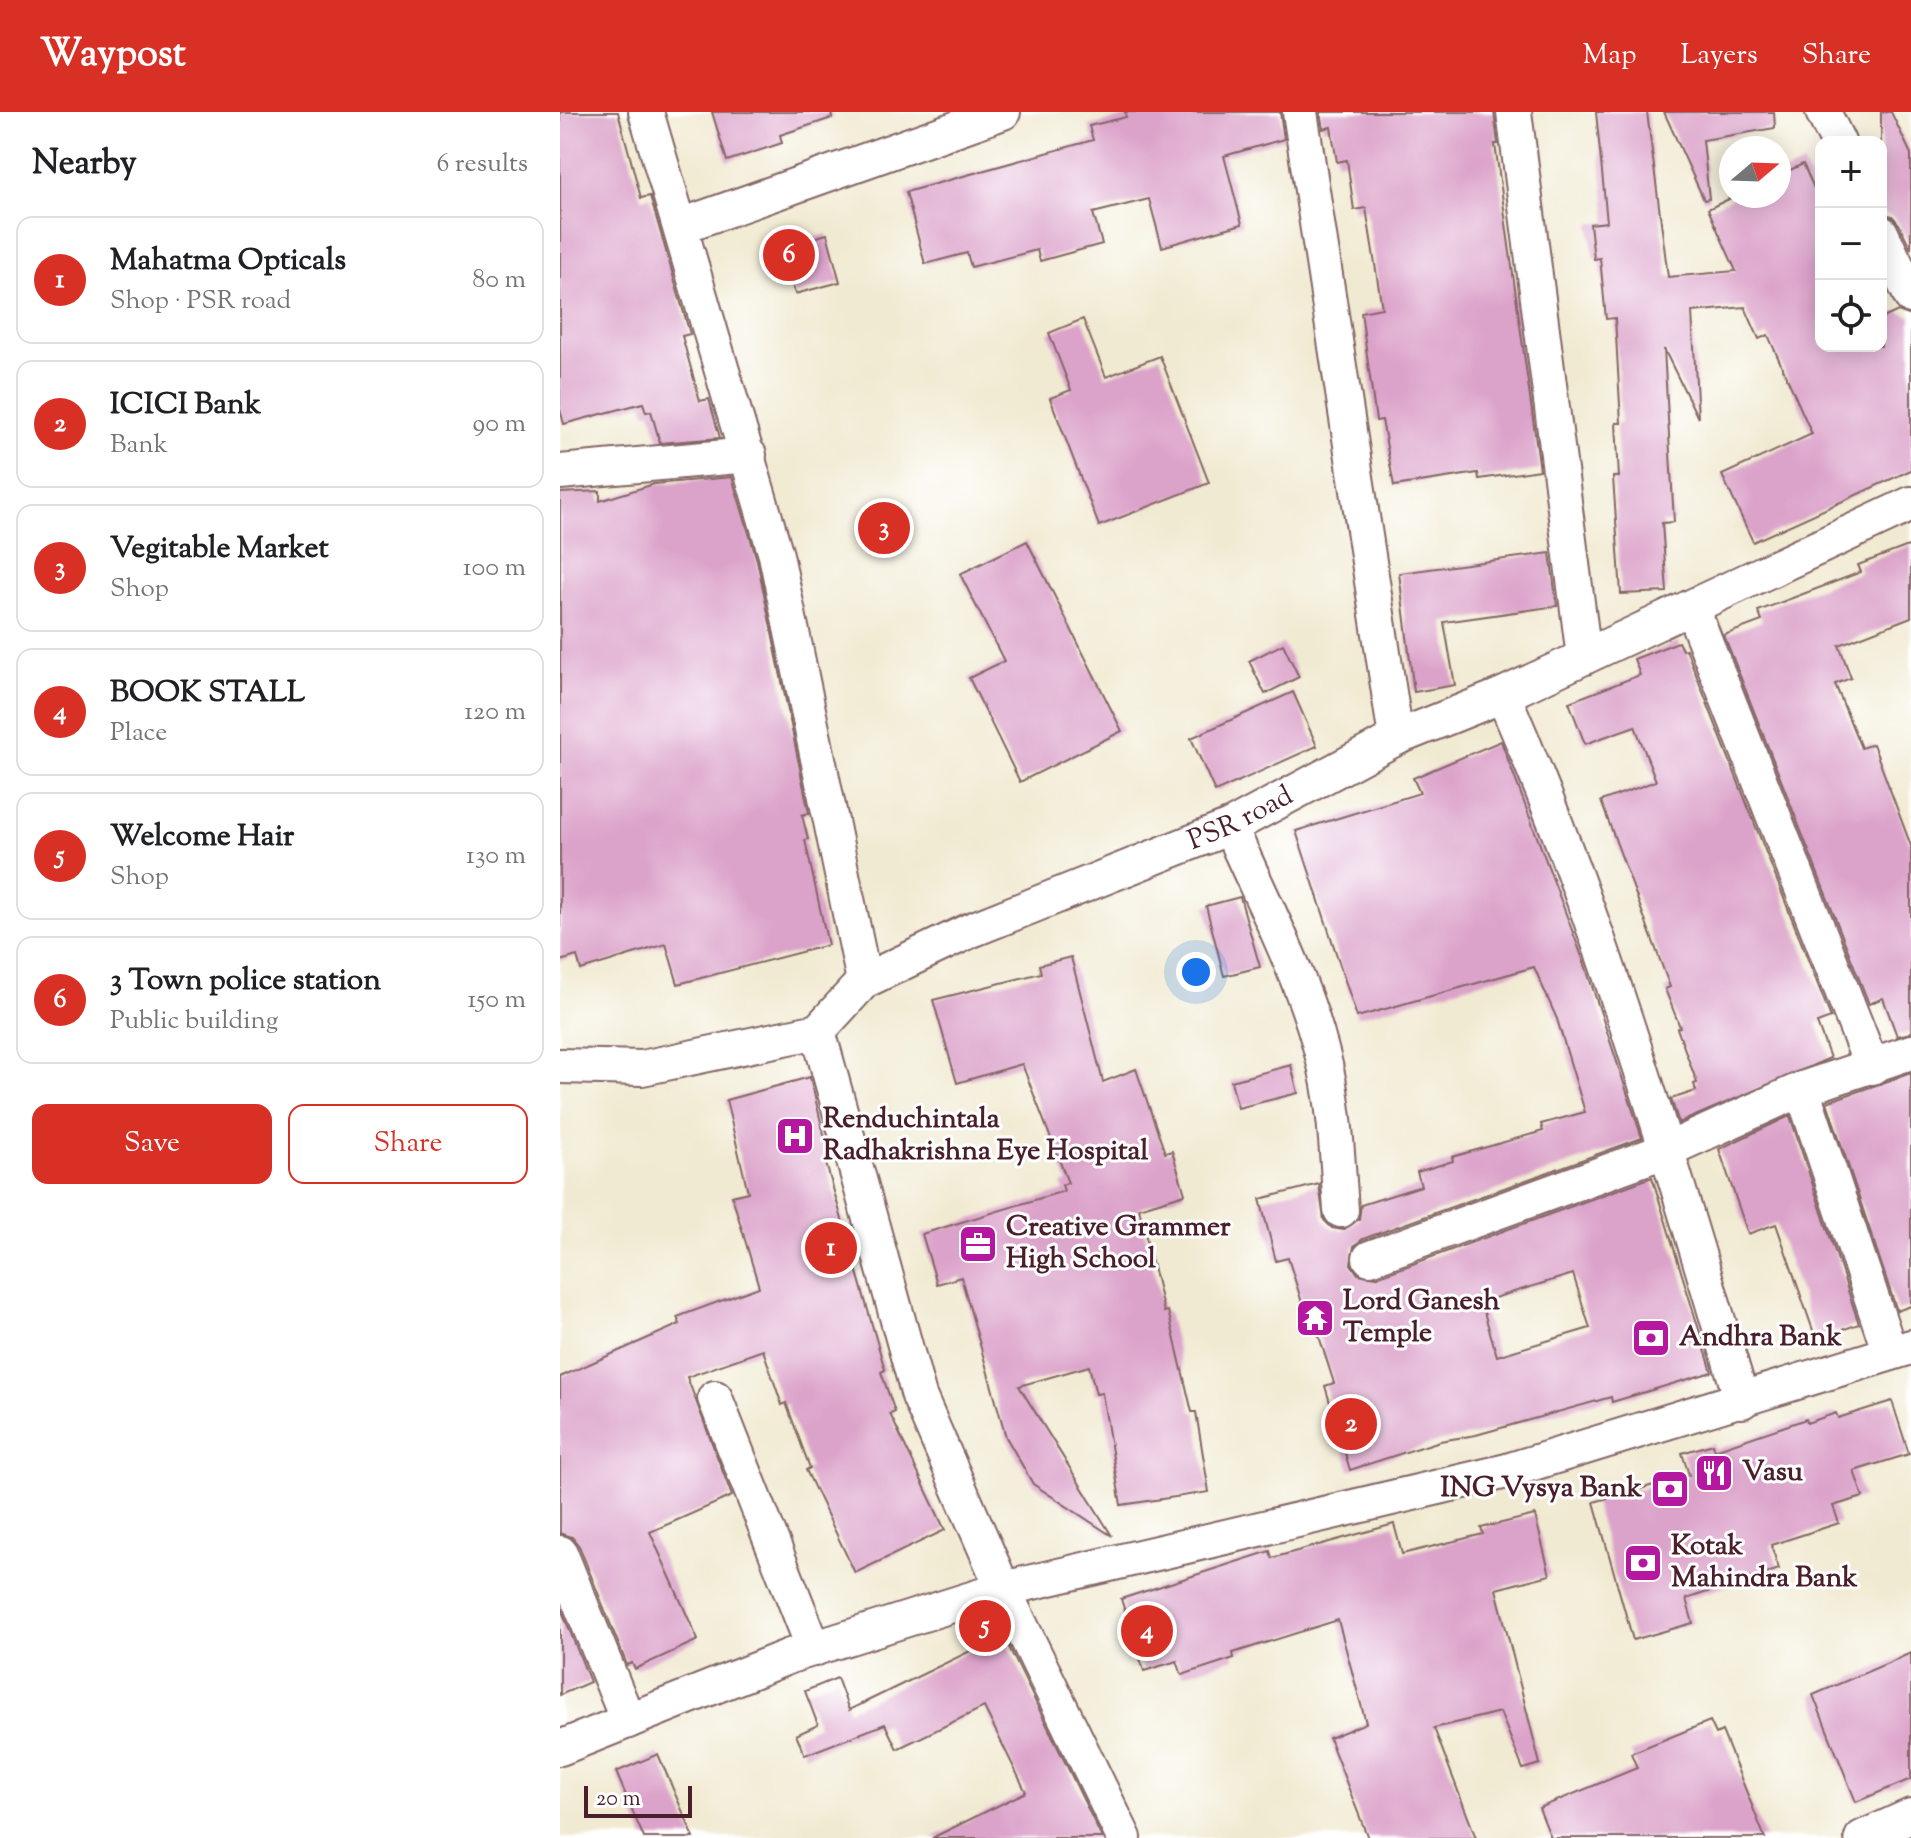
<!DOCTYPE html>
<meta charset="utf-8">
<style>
:root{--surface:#fff;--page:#f2f2f2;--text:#202124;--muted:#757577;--line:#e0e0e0;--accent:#d93025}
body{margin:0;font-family:"Sorts Mill Goudy",serif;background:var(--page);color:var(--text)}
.controls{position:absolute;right:24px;top:24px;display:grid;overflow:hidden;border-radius:16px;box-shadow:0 4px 20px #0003}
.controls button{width:72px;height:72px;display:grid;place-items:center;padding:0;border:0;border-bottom:2px solid var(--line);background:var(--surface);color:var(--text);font:40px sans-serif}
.compass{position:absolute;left:1159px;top:24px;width:72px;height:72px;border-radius:50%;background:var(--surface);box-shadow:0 4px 20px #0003;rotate:71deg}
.scale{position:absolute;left:24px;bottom:20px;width:108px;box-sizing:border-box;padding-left:8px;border:4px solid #4a1f2b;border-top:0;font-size:22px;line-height:28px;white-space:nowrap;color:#4a1f2b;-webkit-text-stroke:6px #fff;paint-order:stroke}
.you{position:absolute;left:636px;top:860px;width:28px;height:28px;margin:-20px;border:6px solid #fff;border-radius:50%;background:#1a73e8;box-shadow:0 0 0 12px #1a73e833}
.badge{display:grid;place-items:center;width:52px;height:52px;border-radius:50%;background:var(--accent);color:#fff;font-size:26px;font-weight:700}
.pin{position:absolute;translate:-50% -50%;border:4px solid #fff;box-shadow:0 2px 8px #0006}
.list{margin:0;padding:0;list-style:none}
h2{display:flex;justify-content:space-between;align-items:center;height:104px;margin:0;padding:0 32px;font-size:34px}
h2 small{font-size:26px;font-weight:400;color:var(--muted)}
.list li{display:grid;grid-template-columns:52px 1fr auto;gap:24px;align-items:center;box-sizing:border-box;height:128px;margin:0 16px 16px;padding:0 16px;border:2px solid var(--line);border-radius:16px}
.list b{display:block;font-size:30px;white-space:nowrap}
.list p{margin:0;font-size:26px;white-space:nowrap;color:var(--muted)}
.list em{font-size:26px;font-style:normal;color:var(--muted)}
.actions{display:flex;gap:16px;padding:24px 32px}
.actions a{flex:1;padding:18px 0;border:2px solid var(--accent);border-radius:16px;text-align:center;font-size:28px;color:var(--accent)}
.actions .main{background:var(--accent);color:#fff}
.icon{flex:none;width:44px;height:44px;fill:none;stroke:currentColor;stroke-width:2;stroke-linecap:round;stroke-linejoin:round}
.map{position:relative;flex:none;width:1351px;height:1726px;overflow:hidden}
header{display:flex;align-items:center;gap:48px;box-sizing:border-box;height:112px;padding:0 40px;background:var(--accent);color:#fff}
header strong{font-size:38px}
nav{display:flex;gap:44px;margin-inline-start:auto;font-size:28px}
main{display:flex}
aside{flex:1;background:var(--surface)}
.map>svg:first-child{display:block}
</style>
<header>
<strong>Waypost</strong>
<nav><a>Map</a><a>Layers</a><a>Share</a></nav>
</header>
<main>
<aside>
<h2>Nearby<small>6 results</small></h2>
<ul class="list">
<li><span class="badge">1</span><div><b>Mahatma Opticals</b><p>Shop · PSR road</p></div><em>80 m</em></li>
<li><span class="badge">2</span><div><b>ICICI Bank</b><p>Bank</p></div><em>90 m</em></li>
<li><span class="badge">3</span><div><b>Vegitable Market</b><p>Shop</p></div><em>100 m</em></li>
<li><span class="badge">4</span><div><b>BOOK STALL</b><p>Place</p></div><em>120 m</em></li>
<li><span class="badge">5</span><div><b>Welcome Hair</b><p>Shop</p></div><em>130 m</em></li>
<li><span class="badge">6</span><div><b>3 Town police station</b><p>Public building</p></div><em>150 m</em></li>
</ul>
<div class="actions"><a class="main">Save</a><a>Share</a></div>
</aside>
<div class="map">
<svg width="1351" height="1726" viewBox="0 0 1351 1726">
<rect width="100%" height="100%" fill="#fff"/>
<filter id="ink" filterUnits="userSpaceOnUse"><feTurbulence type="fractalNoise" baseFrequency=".0125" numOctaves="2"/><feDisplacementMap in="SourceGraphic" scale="16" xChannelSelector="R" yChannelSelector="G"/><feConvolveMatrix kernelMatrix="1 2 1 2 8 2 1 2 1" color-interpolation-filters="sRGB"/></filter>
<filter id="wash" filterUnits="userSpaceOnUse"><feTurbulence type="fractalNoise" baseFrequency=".006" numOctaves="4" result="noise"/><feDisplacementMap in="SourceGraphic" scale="32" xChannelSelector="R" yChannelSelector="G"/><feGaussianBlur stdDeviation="1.8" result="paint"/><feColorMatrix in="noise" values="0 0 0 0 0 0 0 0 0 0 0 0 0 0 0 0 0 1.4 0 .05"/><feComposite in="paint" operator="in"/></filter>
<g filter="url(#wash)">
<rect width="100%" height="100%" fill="#f1ead2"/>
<g id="blocks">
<g fill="#dca3ca" fill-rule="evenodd">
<polygon points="0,0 58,0 81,86 90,84 130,222 122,224 140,289 149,287 160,326 100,331 91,299 86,300 83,291 4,312 0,297"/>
<polygon points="152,0 271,0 272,6 220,23 222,31 167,49"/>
<polygon points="565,0 720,0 724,27 664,44 682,112 602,135 589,87 533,101 542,132 480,149 477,138 411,155 407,141 365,152 346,80 533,28 529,14 566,5"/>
<polygon points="760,0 934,0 938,32 935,32 980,358 919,367 918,361 834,374 822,308 816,309 801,200 822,196 806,96 794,98 787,48 777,50 771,15 763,17"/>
<polygon points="1036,0 1087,0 1108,165 1176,159 1148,97 1175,84 1219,84 1219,63 1243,52 1261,91 1261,234 1321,234 1321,207 1338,199 1351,204 1351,358 1193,430 1162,363 1252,322 1208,223 1199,227 1185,195 1132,200 1138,306 1104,237 1114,410 1102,411 1107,480 1061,482 1053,365 1059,365 1056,311 1061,311 1055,206 1046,207 1040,146 1034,147 1030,112 1047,110"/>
<polygon points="1104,0 1214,0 1215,16 1143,28 1149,87 1144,88"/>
<polygon points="1321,0 1331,0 1351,42 1351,137 1339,112 1332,104 1321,101"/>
<polygon points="267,122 280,170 235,182 222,135"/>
<polygon points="523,207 546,265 600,244 649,371 539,414 490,286 511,278 489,221"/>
<polygon points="172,365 197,448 249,701 242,703 248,727 245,728 268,833 118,872 106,832 21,858 17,844 0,849 0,381 40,379 40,389 94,372"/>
<polygon points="467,429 562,619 460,670 409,566 444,549 400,462"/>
<polygon points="1351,433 1351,505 1279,533 1291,566 1275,572 1301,636 1313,632 1351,734 1351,921 1337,924 1323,886 1309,892 1164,523 1202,509 1198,499 1301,460 1298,453"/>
<polygon points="990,441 997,494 884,510 895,573 854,580 839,461"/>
<polygon points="1118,530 1122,538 1126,537 1271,906 1257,911 1270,946 1119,1011 1111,987 1136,979 1134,972 1137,971 1117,916 1120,915 1105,877 1110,875 1041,689 1096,669 1075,614 1025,632 1009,590 1080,563 1074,547"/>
<polygon points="723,532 739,565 705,582 689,549"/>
<polygon points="733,580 757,634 655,680 631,626"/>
<path d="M941 629 1024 850 1082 1026 803 1127 794 1134 791 1152 798 1162 817 1165 1092 1065 1152 1260 1052 1290 1051 1285 916 1323 880 1329 790 1358 765 1274 774 1271 756 1215 750 1216 728 1146 716 1149 700 1087 759 1072 764 1108 772 1116 783 1118 799 1107 801 1093 861 1074 857 1060 893 1049 892 1045 983 1019 981 1012 1025 1000 997 907 974 855 797 905 736 719 860 681 853 666ZM1013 1162 1030 1216 937 1244 921 1190Z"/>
<polygon points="680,785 700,855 664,864 646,794"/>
<polygon points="511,845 543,970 576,957 605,1041 612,1039 625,1082 579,1096 604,1200 608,1199 632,1300 636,1300 649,1380 561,1393 542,1281 536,1282 529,1254 459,1274 552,1424 473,1372 446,1325 401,1165 377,1172 362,1122 504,1079 502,1073 508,1071 462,952 397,971 373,888 481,861 479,853"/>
<polygon points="731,953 738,981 678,996 671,969"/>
<polygon points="1351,961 1351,1194 1337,1199 1267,990"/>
<polygon points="250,965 270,1047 265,1048 325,1258 321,1260 335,1300 330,1302 385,1418 295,1461 246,1358 250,1356 226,1291 222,1293 203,1238 127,1265 172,1384 90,1420 138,1528 75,1557 72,1551 67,1553 19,1434 12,1425 0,1421 0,1265 120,1212 117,1205 199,1175 172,1084 188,1080 166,988"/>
<polygon points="1230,1004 1299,1212 1256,1227 1216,1112 1188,1122 1159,1037"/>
<polygon points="1332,1289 1349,1342 1294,1359 1303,1385 1273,1394 1279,1411 1211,1433 1219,1457 1126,1487 1133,1511 1073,1528 1034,1390 1129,1363 1122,1341 1153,1332 1155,1338 1246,1307 1247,1311 1276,1301 1278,1306"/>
<polygon points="975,1403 990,1463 936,1477 980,1652 963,1657 940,1600 874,1616 916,1726 808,1726 769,1626 806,1611 778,1508 673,1541 674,1546 622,1563 617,1549 584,1559 561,1487 710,1439 712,1446 834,1412 842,1442 923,1422 921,1416"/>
<polygon points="0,1494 30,1570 0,1583"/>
<polygon points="443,1523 542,1726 372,1726 466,1680 424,1595 337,1637 325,1612 245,1643 236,1623 258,1613 245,1579 277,1566 289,1598"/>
<polygon points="1351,1541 1351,1667 1296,1690 1253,1583"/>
<polygon points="1150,1609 1156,1622 1162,1619 1205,1726 991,1726 979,1696 1077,1656 1071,1641"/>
<polygon points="98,1642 134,1726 84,1726 56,1660"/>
</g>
</g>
</g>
<g filter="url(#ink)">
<use href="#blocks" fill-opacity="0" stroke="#846665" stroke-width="2"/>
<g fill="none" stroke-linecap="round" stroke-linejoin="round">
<g stroke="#846665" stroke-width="38">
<g id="street">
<polyline points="86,0 216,443 304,869"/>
<polyline points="740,0 836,626"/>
<polyline points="954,0 1024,545"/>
<polyline points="1263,0 1278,30"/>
<polyline points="121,114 443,0"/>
<polyline points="1321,121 1351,184"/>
<polyline points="0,360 189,343"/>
<polyline points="1132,496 1312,955"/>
<path d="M943 583C1042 810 1111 1051 1182 1289"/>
<path d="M670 715C702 788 742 863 762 941 776 992 777 1045 781 1098"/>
<polyline points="258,919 359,1284 443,1477 564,1726"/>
<path id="s1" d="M0 954 82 956 258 919 304 869 409 819 670 715 836 626 943 583 1351 392"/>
<polyline points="1242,977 1330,1241"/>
<polyline points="810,1146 1107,1038 1242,977 1351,940"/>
<polyline points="155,1286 254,1537"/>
<polyline points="0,1441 68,1609"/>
<polyline points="0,1636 230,1544 443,1477 947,1359 1351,1235"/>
<polyline points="1302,1726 1351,1704"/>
</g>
</g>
<use href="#street" stroke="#fff" stroke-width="34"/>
</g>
</g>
<defs>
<g id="hospital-square" transform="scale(2)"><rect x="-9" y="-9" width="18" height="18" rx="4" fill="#b5179e" stroke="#fff"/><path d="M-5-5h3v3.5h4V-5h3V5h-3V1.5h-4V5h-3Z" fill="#fff"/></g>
<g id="office-square" transform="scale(2)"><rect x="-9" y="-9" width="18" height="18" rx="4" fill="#b5179e" stroke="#fff"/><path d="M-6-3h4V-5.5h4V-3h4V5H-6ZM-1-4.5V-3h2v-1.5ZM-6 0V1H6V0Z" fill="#fff"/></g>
<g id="temple-square" transform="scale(2)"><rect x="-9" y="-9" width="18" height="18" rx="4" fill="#b5179e" stroke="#fff"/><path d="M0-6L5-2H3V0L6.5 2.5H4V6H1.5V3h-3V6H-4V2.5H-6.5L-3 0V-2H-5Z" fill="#fff"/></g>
<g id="bank-square" transform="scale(2)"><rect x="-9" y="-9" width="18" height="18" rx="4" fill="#b5179e" stroke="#fff"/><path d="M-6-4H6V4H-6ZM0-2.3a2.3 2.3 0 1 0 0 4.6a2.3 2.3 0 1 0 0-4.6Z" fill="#fff"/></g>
<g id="restaurant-square" transform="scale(2)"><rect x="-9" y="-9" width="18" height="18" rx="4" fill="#b5179e" stroke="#fff"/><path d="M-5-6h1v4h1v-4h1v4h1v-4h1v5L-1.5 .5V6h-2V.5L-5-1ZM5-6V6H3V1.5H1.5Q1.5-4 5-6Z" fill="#fff"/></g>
</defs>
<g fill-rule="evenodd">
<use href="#hospital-square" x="235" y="1024"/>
<use href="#office-square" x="418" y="1132"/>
<use href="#temple-square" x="755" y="1206"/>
<use href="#bank-square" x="1091" y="1226"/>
<use href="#restaurant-square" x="1154" y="1361"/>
<use href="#bank-square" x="1110" y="1377"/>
<use href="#bank-square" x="1083" y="1451"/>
</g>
<g text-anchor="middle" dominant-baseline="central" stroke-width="6" stroke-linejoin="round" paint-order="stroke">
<g font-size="28" fill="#4a1f2b" stroke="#fff">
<text stroke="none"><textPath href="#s1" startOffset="740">PSR road</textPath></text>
</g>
<g font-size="28" font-weight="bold" fill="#4a1f2b" stroke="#fff" text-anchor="start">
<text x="263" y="1008">Renduchintala<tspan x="263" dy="32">Radhakrishna Eye Hospital</tspan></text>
<text x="446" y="1116">Creative Grammer<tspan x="446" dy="32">High School</tspan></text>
<text x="783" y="1190">Lord Ganesh<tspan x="783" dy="32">Temple</tspan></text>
<text x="1119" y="1226">Andhra Bank</text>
<text x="1182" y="1361">Vasu</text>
<text x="1082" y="1377" text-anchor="end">ING Vysya Bank</text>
<text x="1111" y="1435">Kotak<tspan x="1111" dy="32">Mahindra Bank</tspan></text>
</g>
</g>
</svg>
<div class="controls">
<button>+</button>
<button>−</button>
<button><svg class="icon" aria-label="locate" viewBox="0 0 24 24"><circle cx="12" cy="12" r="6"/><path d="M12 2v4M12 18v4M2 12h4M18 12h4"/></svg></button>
</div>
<svg class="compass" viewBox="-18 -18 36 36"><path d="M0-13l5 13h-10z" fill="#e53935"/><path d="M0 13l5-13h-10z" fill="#757577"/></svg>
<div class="scale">20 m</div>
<div class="you"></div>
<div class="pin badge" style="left:271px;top:1136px">1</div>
<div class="pin badge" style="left:791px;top:1312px">2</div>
<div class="pin badge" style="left:324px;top:416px">3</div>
<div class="pin badge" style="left:587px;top:1519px">4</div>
<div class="pin badge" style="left:425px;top:1514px">5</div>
<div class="pin badge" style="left:229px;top:143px">6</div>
</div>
</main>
